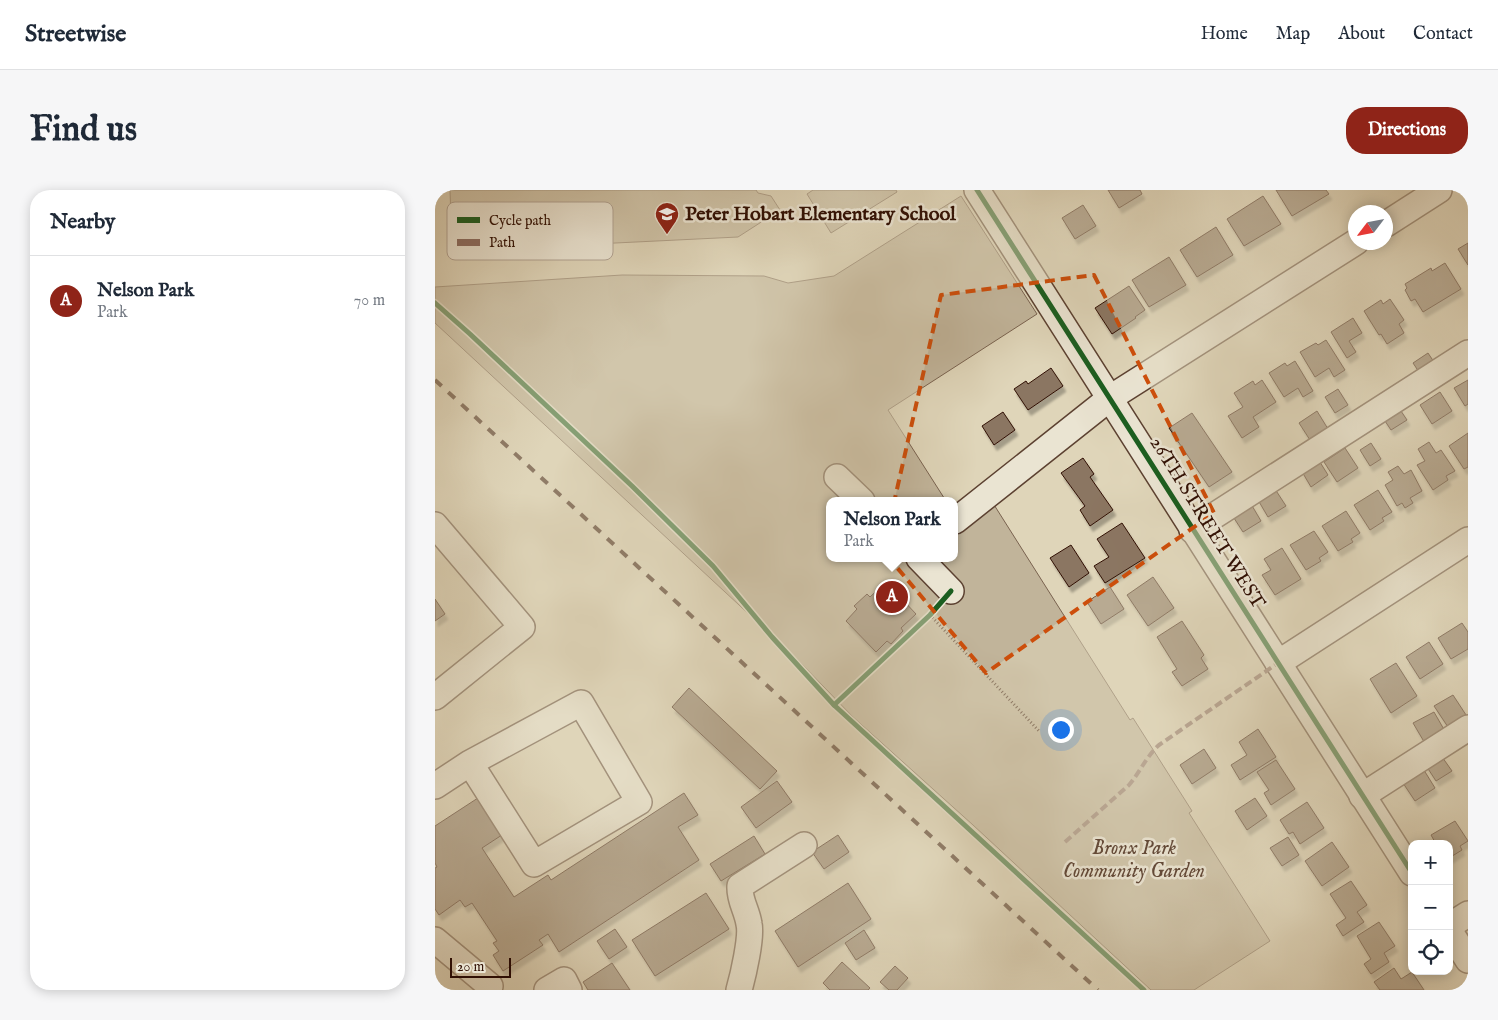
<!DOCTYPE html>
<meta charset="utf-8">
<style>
:root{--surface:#fff;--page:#f6f6f7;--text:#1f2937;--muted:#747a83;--line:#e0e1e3;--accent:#8f2418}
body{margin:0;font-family:"IM FELL English",serif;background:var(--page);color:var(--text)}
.controls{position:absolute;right:15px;bottom:15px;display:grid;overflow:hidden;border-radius:10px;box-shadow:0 2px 12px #0003}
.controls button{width:45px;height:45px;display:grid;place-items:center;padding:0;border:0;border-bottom:1px solid var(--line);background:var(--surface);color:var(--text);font:25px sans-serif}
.compass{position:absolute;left:913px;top:15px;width:45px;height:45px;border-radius:50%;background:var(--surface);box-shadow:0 2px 12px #0003;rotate:238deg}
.scale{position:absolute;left:15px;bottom:12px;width:61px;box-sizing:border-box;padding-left:5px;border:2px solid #311004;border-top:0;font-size:14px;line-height:18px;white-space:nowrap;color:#311004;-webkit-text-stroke:4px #eae4d2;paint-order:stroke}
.you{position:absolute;left:625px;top:539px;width:18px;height:18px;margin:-12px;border:4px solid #fff;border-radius:50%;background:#1a73e8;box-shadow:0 0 0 8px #1a73e833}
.badge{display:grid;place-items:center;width:32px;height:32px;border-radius:50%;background:var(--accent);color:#fff;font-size:16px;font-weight:700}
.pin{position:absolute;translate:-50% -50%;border:2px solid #fff;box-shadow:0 1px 5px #0006}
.popup{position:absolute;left:391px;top:307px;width:132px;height:65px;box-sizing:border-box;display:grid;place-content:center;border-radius:10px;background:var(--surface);filter:drop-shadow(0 1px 4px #0005);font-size:16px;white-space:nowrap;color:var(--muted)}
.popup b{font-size:19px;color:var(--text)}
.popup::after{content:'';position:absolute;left:50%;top:100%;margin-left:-10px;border:10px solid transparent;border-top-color:var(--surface)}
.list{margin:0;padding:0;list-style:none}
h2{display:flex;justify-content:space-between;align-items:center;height:65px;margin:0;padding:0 20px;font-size:21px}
h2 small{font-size:16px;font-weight:400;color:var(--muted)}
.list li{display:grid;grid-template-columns:32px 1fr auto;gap:15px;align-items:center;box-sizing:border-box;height:90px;padding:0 20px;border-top:1px solid var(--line)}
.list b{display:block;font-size:19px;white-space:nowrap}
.list p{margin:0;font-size:16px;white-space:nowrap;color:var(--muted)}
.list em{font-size:16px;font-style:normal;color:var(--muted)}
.icon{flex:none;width:28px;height:28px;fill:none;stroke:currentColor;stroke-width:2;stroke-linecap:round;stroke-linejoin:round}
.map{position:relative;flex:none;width:1033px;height:800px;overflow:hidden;border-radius:20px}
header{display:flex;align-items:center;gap:30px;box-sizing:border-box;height:70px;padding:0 25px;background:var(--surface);border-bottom:1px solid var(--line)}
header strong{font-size:24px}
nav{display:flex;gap:28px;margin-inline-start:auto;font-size:18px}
.intro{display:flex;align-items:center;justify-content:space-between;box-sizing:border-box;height:120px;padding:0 30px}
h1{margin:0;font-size:35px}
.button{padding:12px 22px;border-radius:20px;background:var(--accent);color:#fff;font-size:18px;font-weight:700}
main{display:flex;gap:30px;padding:0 30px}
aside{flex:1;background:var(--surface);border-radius:20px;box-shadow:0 2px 12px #0003}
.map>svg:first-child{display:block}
</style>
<header>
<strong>Streetwise</strong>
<nav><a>Home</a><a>Map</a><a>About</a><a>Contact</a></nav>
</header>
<div class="intro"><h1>Find us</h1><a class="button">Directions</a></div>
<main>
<aside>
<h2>Nearby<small></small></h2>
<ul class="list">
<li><span class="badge">A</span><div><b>Nelson Park</b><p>Park</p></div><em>70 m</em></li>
</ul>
</aside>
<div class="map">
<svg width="1033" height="800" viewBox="0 0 1033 800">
<defs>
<filter id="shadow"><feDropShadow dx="3" dy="5.5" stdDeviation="1" flood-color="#0004"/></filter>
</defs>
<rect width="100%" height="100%" fill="#dfd5b9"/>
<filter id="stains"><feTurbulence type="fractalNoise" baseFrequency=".004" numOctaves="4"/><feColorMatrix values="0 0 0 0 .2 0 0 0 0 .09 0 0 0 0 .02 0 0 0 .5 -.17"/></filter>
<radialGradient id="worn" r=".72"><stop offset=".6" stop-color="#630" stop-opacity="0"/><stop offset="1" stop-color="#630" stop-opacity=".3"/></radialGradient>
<g fill="#c1b49a" stroke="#79624f">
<polygon points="15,0 321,0 323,3 336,6 345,20 303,47 17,61"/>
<polygon points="378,0 461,0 462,2 396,43 372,4"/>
<polygon points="526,6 602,124 453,220 511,311 394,311 394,368 520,368 520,325 556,310 695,530 698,528 757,621 754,623 835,751 759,800 716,800 538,635 418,527 359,466 0,133 0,97 187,85 329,86 353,93 399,86"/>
</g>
<g fill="#8b7662" stroke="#311004" filter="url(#shadow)">
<polygon points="673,0 705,0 707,4 684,18"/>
<polygon points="841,0 891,0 894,4 857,26"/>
<polygon points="828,6 846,34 809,56 792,29"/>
<polygon points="648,15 661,36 640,49 627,28"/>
<polygon points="781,37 798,65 762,87 745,60"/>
<polygon points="1033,53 1033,75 1023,59"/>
<polygon points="734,67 751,95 714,117 697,90"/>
<polygon points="1010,73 1026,99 988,122 980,109 976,111 970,100 972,98 970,94 996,78 997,81"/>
<polygon points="694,96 710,120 700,127 701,128 677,144 660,118"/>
<polygon points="955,109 969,130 964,134 969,143 952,154 946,144 944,145 929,121 946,110 948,114"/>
<polygon points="918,128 927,143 914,151 921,162 912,168 896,142"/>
<polygon points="891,150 910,180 899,187 894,178 880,187 865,162 881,153 883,155"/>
<polygon points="993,163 1001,175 986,185 978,173"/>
<polygon points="860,171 878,201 868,207 863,198 849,207 834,183 850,173 852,176"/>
<polygon points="616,178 628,196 593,220 579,199 591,191 593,194"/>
<polygon points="827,190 841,212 818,227 824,237 807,248 793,226 808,217 799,203 818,191 820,195"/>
<polygon points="1033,190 1033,214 1030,216 1019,198"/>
<polygon points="903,199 913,215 900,223 890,207"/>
<polygon points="1005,202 1017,221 997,234 985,215"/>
<polygon points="964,218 972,230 956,240 948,228"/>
<polygon points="882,221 893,239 875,250 864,233"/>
<polygon points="568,222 580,240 559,255 547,236"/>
<polygon points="757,223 797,282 774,297 734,238"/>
<polygon points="1033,243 1033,277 1029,279 1014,256"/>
<polygon points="994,252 1001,263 1006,260 1020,281 1011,286 1013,290 998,300 982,275 990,271 983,259"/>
<polygon points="936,253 946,269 935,276 925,260"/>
<polygon points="910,258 923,278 902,292 889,272"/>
<polygon points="648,268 659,284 655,287 678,320 655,336 645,320 650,316 626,283"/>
<polygon points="883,269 893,285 876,297 866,280"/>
<polygon points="963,276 969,284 976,280 987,301 975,308 978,313 970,318 967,313 962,316 950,295 958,290 953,282"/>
<polygon points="840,299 851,316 833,327 823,310"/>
<polygon points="943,300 957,322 947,328 949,331 935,340 919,315"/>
<polygon points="816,314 826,331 808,342 797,325"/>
<polygon points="911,321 925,343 916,349 918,352 903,361 887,336"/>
<polygon points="687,333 710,368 670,393 659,376 674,367 662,349"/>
<polygon points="879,341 893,362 884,368 886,371 871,380 855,355"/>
<polygon points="636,355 654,383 634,397 615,368"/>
<polygon points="847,358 866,389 840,405 827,385 836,380 829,369"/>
<polygon points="718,387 739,418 713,436 692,405"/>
<polygon points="451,392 481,424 466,438 468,441 456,454 452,451 441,462 411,431 422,419 419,416 432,404 435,407"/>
<polygon points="675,397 689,419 666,434 652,412"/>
<polygon points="0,409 10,424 0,431"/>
<polygon points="747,431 769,465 766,468 773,479 747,496 737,482 742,479 722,447"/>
<polygon points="1027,433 1033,442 1033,459 1016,469 1003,448"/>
<polygon points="994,452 1008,474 985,489 971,467"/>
<polygon points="961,473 982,506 956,523 935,489"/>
<polygon points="254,498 342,581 325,599 237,517"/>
<polygon points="1018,505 1033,528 1015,540 999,516"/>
<polygon points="999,522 1011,543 991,555 978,533"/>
<polygon points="823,539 841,567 805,590 796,575 812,565 804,552"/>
<polygon points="769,559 781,578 757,594 745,575"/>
<polygon points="1005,564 1017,581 1001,591 990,574"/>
<polygon points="841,570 860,599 836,615 829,603 834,600 822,582"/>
<polygon points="987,577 1000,598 980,611 966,590"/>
<polygon points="342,591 357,612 321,638 306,617"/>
<polygon points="249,603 263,625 243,637 264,670 124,762 113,744 104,750 108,755 68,781 58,765 64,761 58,753 62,751 37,713 30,717 25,710 4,725 0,719 0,678 2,677 0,673 0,636 46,606 70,643 47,658 79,707 113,685 116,690"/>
<polygon points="820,608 832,626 812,640 800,621"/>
<polygon points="872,612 889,638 865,654 858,642 854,644 845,630"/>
<polygon points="1020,631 1033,651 1025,656 1027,660 1014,668 1014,654 1001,654 996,645"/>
<polygon points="403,645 414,662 389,679 377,662"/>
<polygon points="319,646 330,664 286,691 275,674"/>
<polygon points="853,647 864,665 847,676 835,658"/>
<polygon points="897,652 914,677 887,696 870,671"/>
<polygon points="916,691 932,715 922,722 929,732 908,746 901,735 911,728 895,704"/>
<polygon points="413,693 436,729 363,777 340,741"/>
<polygon points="271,703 294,739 220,786 197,750"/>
<polygon points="944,732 960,756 949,763 954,772 936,784 929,774 936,769 922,746"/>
<polygon points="180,739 192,757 174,769 162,751"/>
<polygon points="429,740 440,758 421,770 410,753"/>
<polygon points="407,772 435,798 433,800 395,800 388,793"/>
<polygon points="177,773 195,800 153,800 148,792"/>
<polygon points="460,776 473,788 462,800 454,800 445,792"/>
<polygon points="959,778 966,789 977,782 989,800 945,800 939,792"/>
</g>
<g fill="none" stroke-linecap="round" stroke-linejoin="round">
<g stroke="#5c4131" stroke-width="28">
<g id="minor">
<polyline points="542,0 977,683"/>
<polyline points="951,34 1004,0"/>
<polyline points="402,287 427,311"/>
<polyline points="520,331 675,208 921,52"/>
<polyline points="0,335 87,437 0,507"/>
<polyline points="757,340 1033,163"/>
<polyline points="484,368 516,401"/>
<polyline points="843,473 1033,350"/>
<polyline points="0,596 35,573 146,513 204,612 99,674 35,573"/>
<polyline points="927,606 1033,538"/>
<polyline points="1014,736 1033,724"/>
<polyline points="1014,740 1033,770"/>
<polyline points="0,750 55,796"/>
<polyline points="112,800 129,790 134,800"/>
<path d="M304 800C308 786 317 747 314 734 312 720 304 710 305 696L369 655"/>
</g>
</g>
<polyline stroke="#311004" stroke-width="3" stroke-dasharray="1 2.5" stroke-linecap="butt" points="495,425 604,541"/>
<use href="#minor" stroke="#eae4d2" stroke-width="25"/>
<polyline stroke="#311004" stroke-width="4" stroke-dasharray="9 9" stroke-linecap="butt" points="0,190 663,800"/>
<path stroke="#8d6e63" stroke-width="4" stroke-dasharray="8 4" stroke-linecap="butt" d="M630 652 694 595C705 582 711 567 724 555L843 473"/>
<g stroke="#eae4d2" stroke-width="8">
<g id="cycleway">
<polyline points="542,0 977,683"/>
<polyline points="0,113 35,144 197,296 278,376 337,447 399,515 709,800"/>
<polyline points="399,515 495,425 516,401"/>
</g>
</g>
<use href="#cycleway" stroke="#1b5e20" stroke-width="5"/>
</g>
<path d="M0 0H1033V800H0ZM659 85 779 323 551 483 448 361 506 105Z" fill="#dfd5b9" fill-opacity=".55" fill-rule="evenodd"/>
<path fill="none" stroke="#cd4e0b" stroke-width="4" stroke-dasharray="10 6" stroke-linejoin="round" d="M659 85 779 323 551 483 448 361 506 105Z"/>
<defs>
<g id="school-pin" transform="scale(1.25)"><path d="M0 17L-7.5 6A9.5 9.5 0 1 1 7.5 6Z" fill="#8f2418" stroke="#eae4d2"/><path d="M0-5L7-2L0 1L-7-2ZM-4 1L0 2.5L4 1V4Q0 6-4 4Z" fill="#fff"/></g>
</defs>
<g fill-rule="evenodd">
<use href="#school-pin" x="232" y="24"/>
</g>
<g text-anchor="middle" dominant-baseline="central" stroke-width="5" stroke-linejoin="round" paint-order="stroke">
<g font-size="20" font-weight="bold" fill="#311004" stroke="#eae4d2" text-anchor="start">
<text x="250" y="24">Peter Hobart Elementary School</text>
</g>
<g font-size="20" fill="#311004" stroke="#eae4d2">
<text transform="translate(772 333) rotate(58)">26TH STREET WEST</text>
</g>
<g font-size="20" font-style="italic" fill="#634938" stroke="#eae4d2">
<text x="699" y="658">Bronx Park<tspan x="699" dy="23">Community Garden</tspan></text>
</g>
</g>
<rect x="12" y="12" width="166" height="58" rx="8" fill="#eae4d2" stroke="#b2a494" stroke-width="1"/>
<rect x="22" y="27" width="23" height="6" fill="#1b5e20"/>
<rect x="22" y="49" width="23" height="7" fill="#8d6e63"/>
<g font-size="14" fill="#311004">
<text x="54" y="35">Cycle path</text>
<text x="54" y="57">Path</text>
</g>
<rect width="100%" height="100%" filter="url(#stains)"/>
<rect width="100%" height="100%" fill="url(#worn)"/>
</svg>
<div class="controls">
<button>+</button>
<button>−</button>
<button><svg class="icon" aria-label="locate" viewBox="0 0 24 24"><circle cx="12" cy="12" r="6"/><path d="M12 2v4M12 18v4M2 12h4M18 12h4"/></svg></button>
</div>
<svg class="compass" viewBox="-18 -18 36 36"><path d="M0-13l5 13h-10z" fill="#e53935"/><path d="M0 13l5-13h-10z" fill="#747a83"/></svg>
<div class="scale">20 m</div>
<div class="you"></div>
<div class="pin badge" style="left:457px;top:407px">A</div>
<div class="popup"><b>Nelson Park</b>Park</div>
</div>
</main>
